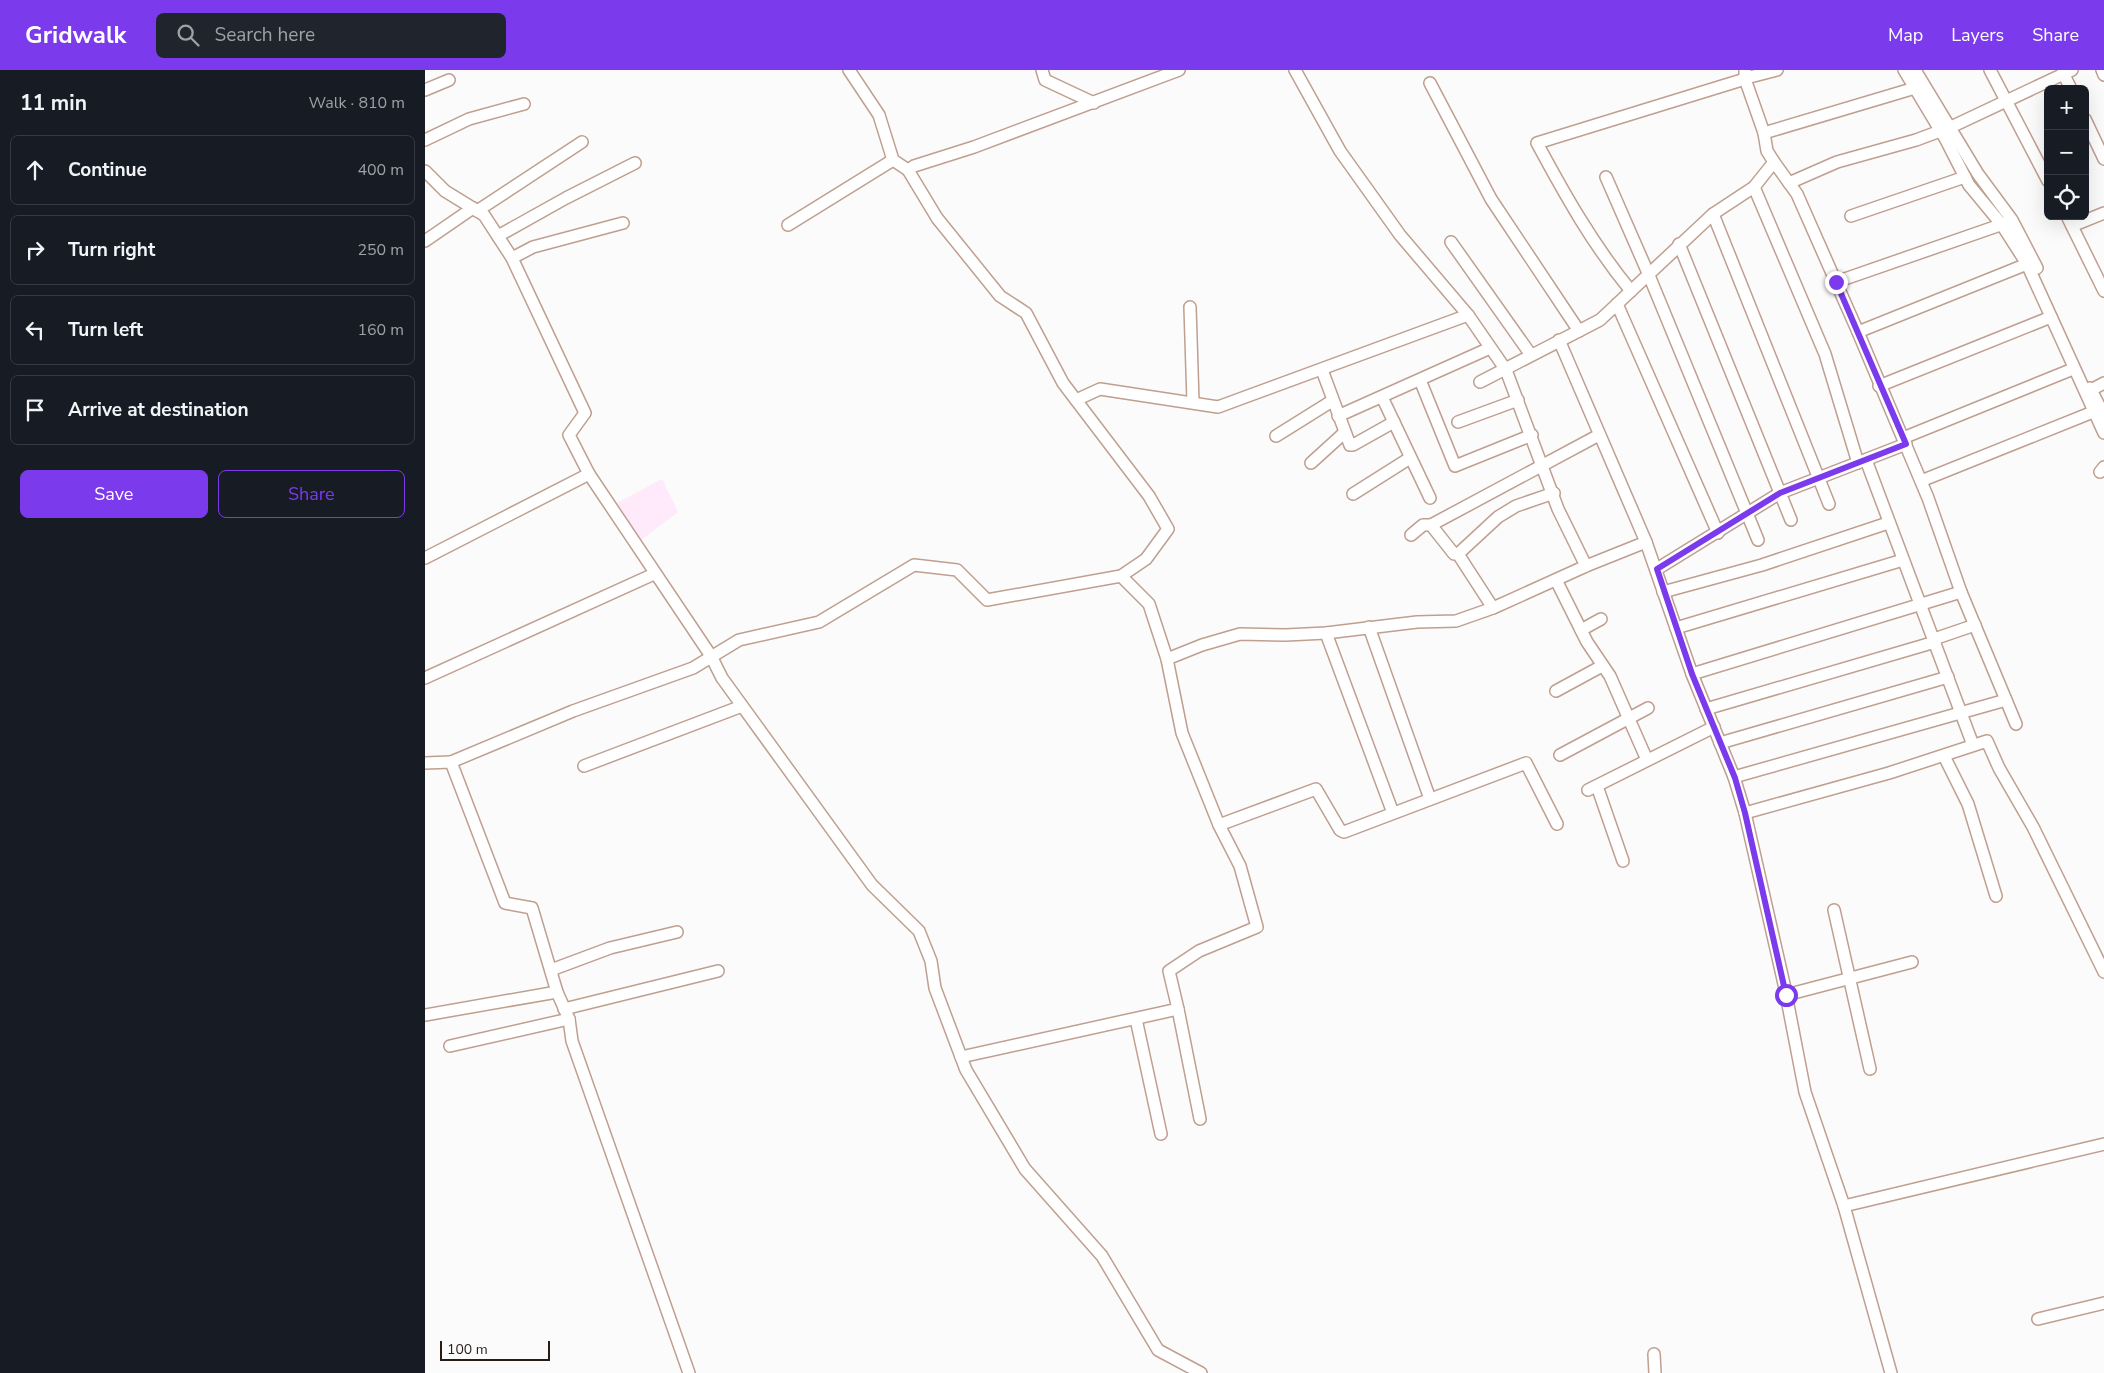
<!DOCTYPE html>
<meta charset="utf-8">
<style>
:root{--surface:#171b24;--page:#20242c;--text:#f1f3f6;--muted:#9ea1a6;--line:#363941;--accent:#7c3aed}
body{margin:0;font-family:"Nunito Sans",sans-serif;background:var(--page);color:var(--text)}
.controls{position:absolute;right:15px;top:15px;display:grid;overflow:hidden;border-radius:8px;box-shadow:0 5px 20px #0002}
.controls button{width:45px;height:45px;display:grid;place-items:center;padding:0;border:0;border-bottom:1px solid var(--line);background:var(--surface);color:var(--text);font:25px sans-serif}
.scale{position:absolute;left:15px;bottom:12px;width:110px;box-sizing:border-box;padding-left:5px;border:2px solid #281c16;border-top:0;font-size:14px;line-height:18px;white-space:nowrap;color:#281c16;-webkit-text-stroke:4px #fbfbfb;paint-order:stroke}
.stop{position:absolute;width:15px;height:15px;margin:-11px;border:4px solid #7c3aed;border-radius:50%;background:#fff}
.stop.end{background:#7c3aed;border-color:#fff;box-shadow:0 1px 5px #0008}
.list{margin:0;padding:0;list-style:none}
h2{display:flex;justify-content:space-between;align-items:center;height:65px;margin:0;padding:0 20px;font-size:21px}
h2 small{font-size:16px;font-weight:400;color:var(--muted)}
.list li{display:grid;grid-template-columns:32px 1fr auto;gap:15px;align-items:center;box-sizing:border-box;height:70px;margin:0 10px 10px;padding:0 10px;border:1px solid var(--line);border-radius:8px}
.list b{display:block;font-size:19px;white-space:nowrap}
.list em{font-size:16px;font-style:normal;color:var(--muted)}
.actions{display:flex;gap:10px;padding:15px 20px}
.actions a{flex:1;padding:11px 0;border:1px solid var(--accent);border-radius:8px;text-align:center;font-size:18px;color:var(--accent)}
.actions .main{background:var(--accent);color:#fff}
.icon{flex:none;width:28px;height:28px;fill:none;stroke:currentColor;stroke-width:2;stroke-linecap:round;stroke-linejoin:round}
.map{position:relative;flex:none;width:1679px;height:1303px;overflow:hidden}
header{display:flex;align-items:center;gap:30px;box-sizing:border-box;height:70px;padding:0 25px;background:var(--accent);color:#fff}
header strong{font-size:24px}
nav{display:flex;gap:28px;margin-inline-start:auto;font-size:18px}
.search{width:350px;height:45px;background:var(--page);display:flex;align-items:center;gap:12px;box-sizing:border-box;padding:0 18px;border-radius:8px;color:var(--muted);font-size:19px}
main{display:flex}
aside{flex:1;background:var(--surface)}
.map>svg:first-child{display:block}
</style>
<header>
<strong>Gridwalk</strong>
<div class="search"><svg class="icon" aria-label="search" viewBox="0 0 24 24"><circle cx="10" cy="10" r="6"/><path d="M15 15l6 6"/></svg>Search here</div>
<nav><a>Map</a><a>Layers</a><a>Share</a></nav>
</header>
<main>
<aside>
<h2>11 min<small>Walk · 810 m</small></h2>
<ul class="list">
<li><svg class="icon" aria-label="ahead" viewBox="0 0 24 24"><path d="M12 20V5M6 11l6-6 6 6"/></svg><div><b>Continue</b></div><em>400 m</em></li>
<li><svg class="icon" aria-label="right" viewBox="0 0 24 24"><path d="M7 20v-9h11M14 6l5 5-5 5"/></svg><div><b>Turn right</b></div><em>250 m</em></li>
<li><svg class="icon" aria-label="left" viewBox="0 0 24 24"><path d="M17 20v-9H6M10 6l-5 5 5 5"/></svg><div><b>Turn left</b></div><em>160 m</em></li>
<li><svg class="icon" aria-label="arrive" viewBox="0 0 24 24"><path d="M6 21V4h12l-3 4 3 4H6"/></svg><div><b>Arrive at destination</b></div></li>
</ul>
<div class="actions"><a class="main">Save</a><a>Share</a></div>
</aside>
<div class="map">
<svg width="1679" height="1303" viewBox="0 0 1679 1303">
<rect width="100%" height="100%" fill="#fbfbfb"/>
<polygon fill="#feeafa" points="237,409 253,442 216,470 190,434"/>
<g fill="none" stroke-linecap="round" stroke-linejoin="round">
<g stroke="#bf9f90" stroke-width="14">
<g id="minor">
<polyline points="617,0 620,10 669,33"/>
<polyline points="870,0 915,81 975,165 1043,245 1081,300 1133,439 1161,496"/>
<polyline points="1479,0 1521,70 1544,115 1577,155 1602,194 1679,363"/>
<polyline points="1490,0 1553,104 1587,150 1612,198"/>
<polyline points="1565,0 1623,111"/>
<polyline points="1677,0 1679,5"/>
<polyline points="1638,3 1646,19"/>
<polyline points="1321,8 1352,0"/>
<polyline points="1005,13 1066,129 1154,261"/>
<polyline points="0,20 24,10"/>
<polyline points="1660,49 1679,89"/>
<polyline points="1339,63 1490,18"/>
<polyline points="0,70 44,49 99,34"/>
<polyline points="1349,92 1372,124 1433,262 1503,428 1536,522 1591,654"/>
<polyline points="483,100 489,96 549,77 754,0"/>
<polyline points="0,101 20,121 59,145 87,188 160,343 144,365 164,404 286,586 297,608 447,815 494,861 506,891 510,918 541,1000 600,1099 677,1186 733,1280 776,1303"/>
<polyline points="1181,107 1223,203 1333,470"/>
<polyline points="1364,113 1412,92 1491,70 1526,57 1647,0"/>
<polyline points="1329,117 1400,284 1433,393"/>
<polyline points="52,141 157,72"/>
<polyline points="1288,144 1404,434"/>
<polyline points="1426,146 1540,107"/>
<polyline points="1642,146 1679,221"/>
<polyline points="363,155 468,90"/>
<polyline points="1647,156 1679,143"/>
<polyline points="73,166 141,128 210,93"/>
<polyline points="0,171 48,138"/>
<polyline points="1026,172 1106,285"/>
<polyline points="1254,174 1366,450"/>
<polyline points="87,188 108,177 198,153"/>
<polyline points="1411,212 1581,153"/>
<path d="M1206 221C1168 175 1140 125 1112 73L1320 9"/>
<polyline points="1192,234 1293,463"/>
<polyline points="765,237 768,332"/>
<polyline points="1433,262 1602,194"/>
<polyline points="1134,270 1221,472 1267,604 1309,707 1320,743 1359,914 1380,1022 1419,1136 1466,1303"/>
<polyline points="897,300 925,375 928,375 969,352"/>
<polyline points="995,310 1030,396 1107,365"/>
<polyline points="1055,312 1175,250 1288,144 1329,117 1349,92 1342,81 1339,63 1320,9 1320,0"/>
<polyline points="1454,316 1626,247"/>
<polyline points="1665,318 1679,345"/>
<polyline points="1666,320 1679,313"/>
<polyline points="957,327 1005,428"/>
<polyline points="651,330 675,319 793,337 1043,245"/>
<polyline points="913,346 1065,278"/>
<polyline points="1033,352 1093,330"/>
<polyline points="851,366 907,331"/>
<polyline points="1478,368 1648,299"/>
<polyline points="1441,390 1548,675"/>
<polyline points="886,393 919,363"/>
<polyline points="1675,402 1679,397"/>
<polyline points="1496,411 1668,342"/>
<polyline points="928,424 985,388"/>
<polyline points="1006,455 1174,365"/>
<polyline points="986,465 998,455 1006,455 1029,484 1033,484 1068,538"/>
<polyline points="1033,484 1073,447 1091,436 1129,423"/>
<polyline points="0,488 164,404"/>
<polyline points="1232,499 1355,423 1481,374"/>
<polyline points="1131,510 1162,572 1185,606 1222,690"/>
<polyline points="1238,522 1337,495 1463,453"/>
<polyline points="944,557 1005,729"/>
<polyline points="1251,558 1478,490"/>
<polyline points="1156,560 1176,549"/>
<polyline points="901,563 968,743"/>
<polyline points="1509,569 1550,555"/>
<polyline points="742,589 777,575 815,564 861,565 901,563 992,552 1031,551 1068,538 1161,496 1221,472"/>
<polyline points="1267,604 1536,522"/>
<polyline points="0,608 229,504"/>
<polyline points="1131,621 1177,596"/>
<polyline points="1281,639 1510,572"/>
<polyline points="1295,673 1523,607"/>
<polyline points="1135,685 1223,638"/>
<polyline points="1519,686 1543,734 1571,826"/>
<polyline points="26,692 148,641 268,598 314,570 394,552 489,495 532,500 562,530 696,506 721,489 743,459 724,426 638,313 601,243 575,226 512,148 483,100 468,90 454,45 424,0"/>
<polyline points="0,693 26,692 80,833 107,838 132,922 144,949 147,971 264,1303"/>
<polyline points="159,696 317,636"/>
<polyline points="1309,707 1581,630"/>
<polyline points="1172,716 1198,791"/>
<polyline points="1163,720 1289,657"/>
<polyline points="1320,743 1464,703 1562,671 1574,698 1608,757 1679,902"/>
<polyline points="794,755 891,719 915,760 919,762 1101,693 1132,754"/>
<polyline points="1409,840 1445,999"/>
<polyline points="126,900 185,878 252,862"/>
<polyline points="1361,925 1487,892"/>
<polyline points="139,939 293,901"/>
<polyline points="753,939 775,1049"/>
<polyline points="0,945 132,922"/>
<polyline points="711,949 736,1064"/>
<polyline points="25,976 144,949"/>
<polyline points="536,987 753,939 744,901 774,881 832,857 815,796 794,755 757,663 742,589 724,534 696,506"/>
<polyline points="1419,1136 1679,1074"/>
<polyline points="1613,1249 1679,1233"/>
<polyline points="1229,1284 1230,1303"/>
</g>
</g>
<use href="#minor" stroke="#fff" stroke-width="11"/>
</g>
<g fill="none" stroke-linecap="round" stroke-linejoin="round">
<polyline stroke="#7c3aed" stroke-width="6" points="1361,925 1320,743 1310,708 1267,604 1232,499 1355,423 1481,374 1411,212"/>
</g>
</svg>
<div class="controls">
<button>+</button>
<button>−</button>
<button><svg class="icon" aria-label="locate" viewBox="0 0 24 24"><circle cx="12" cy="12" r="6"/><path d="M12 2v4M12 18v4M2 12h4M18 12h4"/></svg></button>
</div>
<div class="scale">100 m</div>
<div class="stop" style="left:1361px;top:925px"></div>
<div class="stop end" style="left:1411px;top:212px"></div>
</div>
</main>
